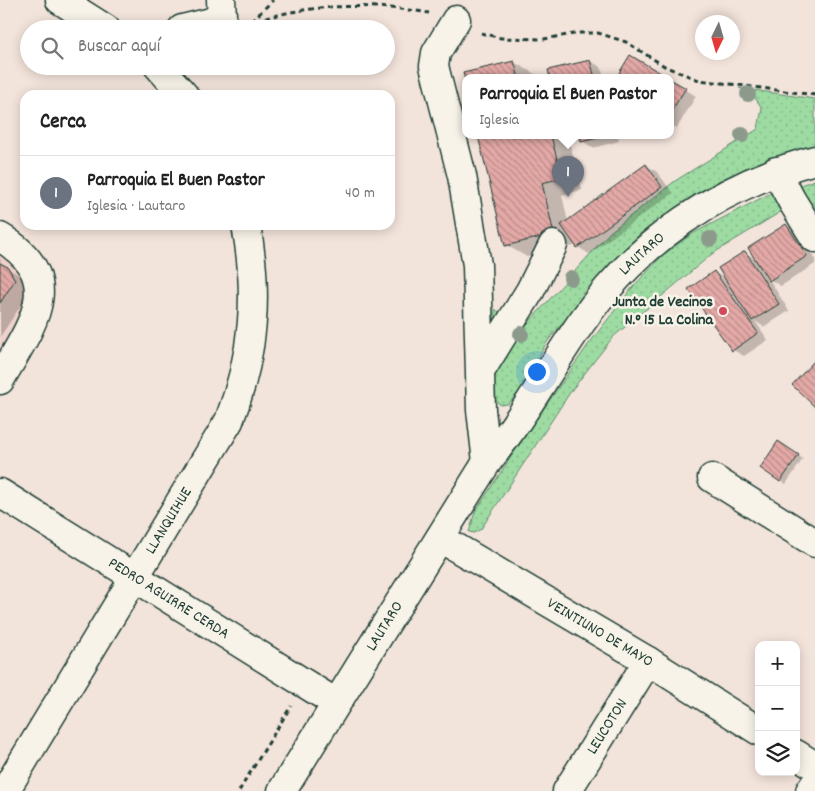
<!DOCTYPE html>
<html lang="es">
<meta charset="utf-8">
<style>
:root{--surface:#fff;--page:#f2f2f2;--text:#222;--muted:#767676;--line:#e0e0e0;--accent:#b45309}
body{margin:0;font-family:Dekko,sans-serif;background:var(--page);color:var(--text)}
.controls{position:absolute;right:15px;bottom:15px;display:grid;overflow:hidden;border-radius:10px;box-shadow:0 2px 12px #0003}
.controls button{width:45px;height:45px;display:grid;place-items:center;padding:0;border:0;border-bottom:1px solid var(--line);background:var(--surface);color:var(--text);font:25px sans-serif}
.compass{position:absolute;left:695px;top:15px;width:45px;height:45px;border-radius:50%;background:var(--surface);box-shadow:0 2px 12px #0003;rotate:185deg}
.you{position:absolute;left:536px;top:371px;width:18px;height:18px;margin:-12px;border:4px solid #fff;border-radius:50%;background:#1a73e8;box-shadow:0 0 0 8px #1a73e833}
.badge{display:grid;place-items:center;width:32px;height:32px;border-radius:50%;background:var(--accent);color:#fff;font-size:16px;font-weight:700}
.pin{position:absolute;translate:-50% -41px;filter:drop-shadow(0 1px 2px #0008)}
.pin::after{content:'';position:absolute;top:26px;width:18px;height:15px;background:inherit;clip-path:polygon(0 0,100% 0,50% 100%)}
.popup{position:absolute;left:462px;top:74px;width:212px;height:65px;box-sizing:border-box;display:grid;place-content:center;border-radius:10px;background:var(--surface);filter:drop-shadow(0 1px 4px #0005);font-size:16px;white-space:nowrap;color:var(--muted)}
.popup b{font-size:19px;color:var(--text)}
.popup::after{content:'';position:absolute;left:50%;top:100%;margin-left:-10px;border:10px solid transparent;border-top-color:var(--surface)}
.list{margin:0;padding:0;list-style:none}
h2{display:flex;justify-content:space-between;align-items:center;height:65px;margin:0;padding:0 20px;font-size:21px}
h2 small{font-size:16px;font-weight:400;color:var(--muted)}
.list li{display:grid;grid-template-columns:32px 1fr auto;gap:15px;align-items:center;box-sizing:border-box;height:75px;padding:0 20px;border-top:1px solid var(--line)}
.list b{display:block;font-size:19px;white-space:nowrap}
.list p{margin:0;font-size:16px;white-space:nowrap;color:var(--muted)}
.list em{font-size:16px;font-style:normal;color:var(--muted)}
.icon{flex:none;width:28px;height:28px;fill:none;stroke:currentColor;stroke-width:2;stroke-linecap:round;stroke-linejoin:round}
.map{position:relative;flex:none;width:815px;height:791px;overflow:hidden}
.search{position:absolute;background:var(--surface);box-shadow:0 2px 12px #0003;left:20px;top:20px;width:375px;height:55px;display:flex;align-items:center;gap:12px;box-sizing:border-box;padding:0 18px;border-radius:28px;color:var(--muted);font-size:19px}
.panel{position:absolute;background:var(--surface);box-shadow:0 2px 12px #0003;left:20px;top:90px;width:375px;height:140px;border-radius:15px}
.map>svg:first-child{display:block}
</style>
<div class="map">
<svg width="815" height="791" viewBox="0 0 815 791">
<defs>
<pattern id="grass-dots" width="8" height="8" patternUnits="userSpaceOnUse" patternTransform="scale(1.25)"><rect width="8" height="8" fill="#9ddba2"/><path d="M2 2h.1M6 6h.1" fill="none" stroke="#87bd8c" stroke-width="1.8" stroke-linecap="round"/></pattern>
<pattern id="building-back-hatch" width="6" height="6" patternUnits="userSpaceOnUse" patternTransform="scale(1.25)"><rect width="6" height="6" fill="#e4a9a7"/><path d="M-1 5l2 2M0 0l6 6M5-1l2 2" fill="none" stroke="#b88b89"/></pattern>
</defs>
<rect width="100%" height="100%" fill="#f3e4db"/>
<filter id="ink" filterUnits="userSpaceOnUse"><feTurbulence type="fractalNoise" baseFrequency=".02" numOctaves="2"/><feDisplacementMap in="SourceGraphic" scale="10" xChannelSelector="R" yChannelSelector="G"/><feConvolveMatrix kernelMatrix="1 2 1 2 8 2 1 2 1" color-interpolation-filters="sRGB"/></filter>
<g filter="url(#ink)">
<polygon fill="#eed2cb" points="0,252 17,262 24,276 26,307 0,356"/>
<g fill="url(#grass-dots)" stroke="#5e8c6b">
<polygon points="739,88 815,99 815,146 774,158 709,187 641,233 620,253 547,342 519,392 508,404 500,405 495,399 493,388 495,309 522,330 610,232 675,181 758,129 762,108 751,92"/>
<polygon points="815,180 815,221 797,186"/>
<polygon points="771,193 780,201 782,211 712,254 613,337 571,391 481,529 474,533 469,532 475,512 522,440 588,345 632,288 664,254 692,234"/>
</g>
<g fill="#0003">
<polygon points="590,61 601,67 604,78 551,78 549,71"/>
<polygon points="514,62 535,74 536,78 466,78 465,74"/>
<polygon points="670,80 696,96 677,128 670,124"/>
<polygon points="480,136 568,136 582,190 562,195 568,222 646,165 657,172 673,193 589,254 578,247 573,240 574,246 527,257 506,245"/>
<polygon points="581,136 618,136 619,141 593,148 582,141"/>
<polygon points="786,225 798,232 815,259 815,264 781,286 769,279 789,311 764,327 755,321 768,340 744,356 733,350 714,272 727,280 745,252 756,259"/>
<polygon points="0,257 2,265 24,278 31,290 0,337"/>
<polygon points="784,445 803,459 786,484 761,468"/>
</g>
<g fill="url(#building-back-hatch)" stroke="#1f3d34">
<polygon points="630,55 669,78 616,78"/>
<polygon points="590,60 595,78 550,78 548,70"/>
<polygon points="514,61 519,78 466,78 466,83 463,73"/>
<polygon points="670,79 686,88 670,113"/>
<polygon points="478,136 551,136 562,178 542,183 554,234 505,246"/>
<polygon points="580,136 606,136 581,142"/>
<polygon points="646,164 662,187 577,248 561,225"/>
<polygon points="786,224 807,256 769,281 748,248"/>
<polygon points="745,251 779,304 752,321 718,268"/>
<polygon points="0,263 8,267 15,280 0,303"/>
<polygon points="714,271 758,333 732,351 688,289"/>
<polygon points="815,360 815,407 792,385"/>
<polygon points="778,441 799,455 780,482 760,468"/>
</g>
<g fill="none" stroke-linecap="round" stroke-linejoin="round">
<g stroke="#1f3d34" stroke-width="31">
<g id="minor">
<polyline points="60,0 106,29"/>
<polyline points="456,20 436,53 434,66 462,176 477,265 481,410 487,462"/>
<polyline points="182,29 211,22 222,15 221,0"/>
<polyline points="158,66 184,95"/>
<polyline points="776,171 792,201 815,238"/>
<path d="M0 237C70 279 30 327 0 380"/>
<polyline points="481,370 530,291 553,245"/>
<polyline points="712,478 815,543"/>
<path id="s1" d="M0 493 336 703"/>
<path id="s2" d="M440 538 648 661 759 731"/>
<polyline points="796,754 815,766"/>
<path id="s3" d="M5 791 229 421C254 355 259 295 246 225"/>
<path id="s4" d="M282 791 487 462C523 418 549 369 581 323 637 242 719 185 815 160"/>
<path id="s5" d="M567 791 648 661"/>
<polyline points="810,791 815,784"/>
</g>
</g>
<g stroke="#1f3d34" stroke-width="3" stroke-dasharray="5 4" stroke-linecap="butt">
<polyline points="252,21 273,0"/>
<path d="M248 24C254 21 260 20 266 18 319 3 375 4 429 13"/>
<polyline points="481,33 501,38 544,39 580,33 598,33 626,42 666,67 699,80 815,95"/>
<polyline points="239,791 291,706"/>
</g>
<use href="#minor" stroke="#f7f3e8" stroke-width="28"/>
</g>
<g fill="#8c9a8b">
<circle cx="748" cy="94" r="8"/>
<circle cx="742" cy="135" r="8"/>
<circle cx="710" cy="239" r="8"/>
<circle cx="571" cy="278" r="8"/>
<circle cx="521" cy="334" r="8"/>
</g>
</g>
<circle fill="#d1495b" stroke="#f7f3e8" stroke-width="2" cx="723" cy="311" r="5"/>
<g text-anchor="middle" dominant-baseline="central" stroke-width="5" stroke-linejoin="round" paint-order="stroke">
<g font-size="16" fill="#1f3d34" stroke="#f7f3e8">
<text stroke="none"><textPath href="#s4" startOffset="648">LAUTARO</textPath></text>
<text stroke="none"><textPath href="#s3" startOffset="316">LLANQUIHUE</textPath></text>
<text stroke="none"><textPath href="#s1" startOffset="199">PEDRO AGUIRRE CERDA</textPath></text>
<text stroke="none"><textPath href="#s4" startOffset="194">LAUTARO</textPath></text>
<text stroke="none"><textPath href="#s2" startOffset="186">VEINTIUNO DE MAYO</textPath></text>
<text stroke="none"><textPath href="#s5" startOffset="76">LEUCOTON</textPath></text>
</g>
<g font-size="16" font-weight="bold" fill="#1f3d34" stroke="#f7f3e8" text-anchor="end">
<text x="713" y="302">Junta de Vecinos<tspan x="713" dy="18">N.° 15 La Colina</tspan></text>
</g>
</g>
</svg>
<div class="controls">
<button>+</button>
<button>−</button>
<button><svg class="icon" aria-label="layers" viewBox="0 0 24 24"><path d="M12 4l9 5-9 5-9-5zM3 14l9 5 9-5"/></svg></button>
</div>
<svg class="compass" viewBox="-18 -18 36 36"><path d="M0-13l5 13h-10z" fill="#e53935"/><path d="M0 13l5-13h-10z" fill="#767676"/></svg>
<div class="you"></div>
<div class="pin badge" style="left:568px;top:197px;background:#6b7280">1</div>
<div class="popup"><b>Parroquia El Buen Pastor</b>Iglesia</div>
<div class="search"><svg class="icon" aria-label="search" viewBox="0 0 24 24"><circle cx="10" cy="10" r="6"/><path d="M15 15l6 6"/></svg>Buscar aquí</div>
<section class="panel">
<h2>Cerca<small></small></h2>
<ul class="list">
<li><span class="badge" style="background:#6b7280">1</span><div><b>Parroquia El Buen Pastor</b><p>Iglesia · Lautaro</p></div><em>40 m</em></li>
</ul>
</section>
</div>
